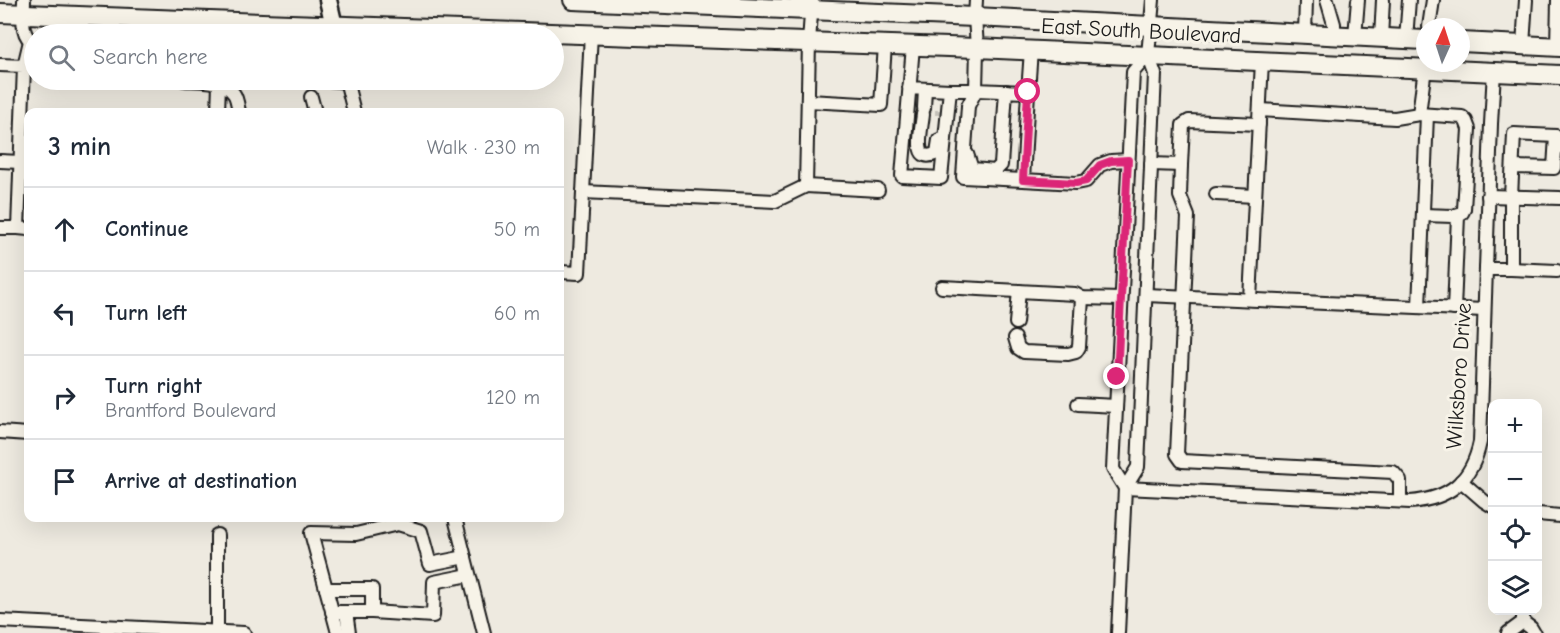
<!DOCTYPE html>
<meta charset="utf-8">
<style>
:root{--surface:#fff;--page:#f6f6f7;--text:#1f2937;--muted:#747a83;--line:#e0e1e3}
body{margin:0;font-family:"Comic Neue",sans-serif;background:var(--page);color:var(--text)}
.controls{position:absolute;right:18px;bottom:18px;display:grid;overflow:hidden;border-radius:12px;box-shadow:0 6px 24px #0002}
.controls button{width:54px;height:54px;display:grid;place-items:center;padding:0;border:0;border-bottom:2px solid var(--line);background:var(--surface);color:var(--text);font:30px sans-serif}
.compass{position:absolute;left:1416px;top:18px;width:54px;height:54px;border-radius:50%;background:var(--surface);box-shadow:0 6px 24px #0002;rotate:3deg}
.stop{position:absolute;width:18px;height:18px;margin:-14px;border:4px solid #db2777;border-radius:50%;background:#fff}
.stop.end{background:#db2777;border-color:#fff;box-shadow:0 2px 6px #0008}
.list{margin:0;padding:0;list-style:none}
h2{display:flex;justify-content:space-between;align-items:center;height:78px;margin:0;padding:0 24px;font-size:26px}
h2 small{font-size:20px;font-weight:400;color:var(--muted)}
.list li{display:grid;grid-template-columns:39px 1fr auto;gap:18px;align-items:center;box-sizing:border-box;height:84px;padding:0 24px;border-top:2px solid var(--line)}
.list b{display:block;font-size:22px;white-space:nowrap}
.list p{margin:0;font-size:20px;white-space:nowrap;color:var(--muted)}
.list em{font-size:20px;font-style:normal;color:var(--muted)}
.icon{flex:none;width:33px;height:33px;fill:none;stroke:currentColor;stroke-width:2;stroke-linecap:round;stroke-linejoin:round}
.map{position:relative;flex:none;width:1560px;height:633px;overflow:hidden}
.search{position:absolute;background:var(--surface);box-shadow:0 6px 24px #0002;left:24px;top:24px;width:540px;height:66px;display:flex;align-items:center;gap:15px;box-sizing:border-box;padding:0 21px;border-radius:33px;color:var(--muted);font-size:22px}
.panel{position:absolute;background:var(--surface);box-shadow:0 6px 24px #0002;left:24px;top:108px;width:540px;height:414px;border-radius:12px}
.map>svg:first-child{display:block}
</style>
<div class="map">
<svg width="1560" height="633" viewBox="0 0 1560 633">
<rect width="100%" height="100%" fill="#eeeae0"/>
<filter id="ink" filterUnits="userSpaceOnUse"><feTurbulence type="fractalNoise" baseFrequency=".0167" numOctaves="2"/><feDisplacementMap in="SourceGraphic" scale="12" xChannelSelector="R" yChannelSelector="G"/><feConvolveMatrix kernelMatrix="1 2 1 2 8 2 1 2 1" color-interpolation-filters="sRGB"/></filter>
<g filter="url(#ink)">
<g fill="none" stroke-linecap="round" stroke-linejoin="round">
<polyline stroke="#c4c1b9" stroke-width="12" stroke-dasharray="12 6" stroke-linecap="butt" points="941,115 941,110"/>
<g stroke="#1c1c1c" stroke-width="16">
<g id="minor">
<path d="M24 0C24 15 19 35 34 43"/>
<polyline points="976,0 975,17 977,48 976,90 1028,92 1031,50"/>
<polyline points="1327,0 1334,24 1334,35"/>
<polyline points="1429,27 1433,0"/>
<polyline points="1305,34 1306,0"/>
<polyline points="1355,36 1358,0"/>
<polyline points="1381,38 1383,0"/>
<polyline points="1406,39 1409,0"/>
<polyline points="30,41 24,66 34,67"/>
<polyline points="1523,45 1526,0"/>
<polyline points="1557,47 1558,0"/>
<polyline points="0,65 24,66 18,228 28,229"/>
<path d="M184 80C199 81 225 79 234 94 237 98 238 107 239 112"/>
<polyline points="329,80 347,82"/>
<polyline points="346,80 354,112"/>
<polyline points="909,88 950,90 941,178 902,176 913,46"/>
<polyline points="950,90 976,90 968,106 963,177 1023,180"/>
<polyline points="1028,92 1023,180 1076,183 1086,181 1100,165 1111,161 1128,160"/>
<polyline points="311,97 315,112"/>
<polyline points="808,101 881,105 885,45"/>
<polyline points="924,108 925,89"/>
<polyline points="1260,110 1395,118 1419,114 1462,117 1466,121 1469,129 1464,209 1462,213 1453,216 1423,215"/>
<polyline points="218,112 219,84"/>
<path d="M923 114C922 128 911 166 937 153L939 140"/>
<polyline points="1419,114 1425,68"/>
<polyline points="967,154 971,166 973,169 995,171 1001,165 1006,91"/>
<polyline points="0,161 20,162"/>
<polyline points="1151,164 1181,165 1183,125 1189,121 1259,124"/>
<polyline points="1181,165 1180,196 1188,216 1177,454 1182,461 1393,472 1400,480 1400,501"/>
<polyline points="806,186 878,190"/>
<polyline points="583,192 775,201 806,186 809,42 812,0"/>
<polyline points="1216,194 1255,196"/>
<polyline points="1488,196 1560,198"/>
<polyline points="0,228 18,228"/>
<polyline points="1486,269 1511,269 1511,197 1514,134 1556,136 1554,168 1513,167"/>
<polyline points="1511,269 1557,271"/>
<polyline points="560,272 579,273 591,33"/>
<polyline points="942,287 1075,294 1082,298 1121,299"/>
<polyline points="1146,295 1484,310"/>
<polyline points="1250,299 1262,61"/>
<polyline points="1419,307 1427,115"/>
<polyline points="1454,309 1458,216"/>
<polyline points="1016,323 1019,291"/>
<polyline points="1015,338 1018,348 1024,352 1068,354 1076,352 1079,347 1082,298"/>
<polyline points="1078,404 1116,406"/>
<polyline points="0,432 28,434"/>
<polyline points="1461,481 1484,501 1492,506"/>
<path d="M1125 488 1410 502C1449 499 1472 481 1480 442L1491 124 1494 71"/>
<polyline points="1125,488 1138,467 1155,74 1148,55 1153,0"/>
<polyline points="1125,488 1113,469 1133,72 1148,55"/>
<polyline points="1538,514 1560,516"/>
<polyline points="455,518 484,633"/>
<polyline points="326,589 372,589 372,612"/>
<polyline points="332,612 372,612 433,616 434,582 469,575"/>
<polyline points="346,612 349,633"/>
<polyline points="0,621 244,633"/>
<polyline points="1523,622 1531,628 1534,633"/>
<polyline points="217,631 217,535"/>
<polyline points="338,633 311,533 356,534 398,524 421,531 430,564 465,557"/>
<polyline points="1118,633 1125,488"/>
<polyline points="1508,633 1523,622 1523,610"/>
</g>
</g>
<g stroke="#1c1c1c" stroke-width="21">
<polyline id="major" points="328,0 334,26"/>
</g>
<g stroke="#1c1c1c" stroke-width="22">
<g id="highway">
<polyline points="573,0 975,17 1425,40"/>
<polyline points="0,13 262,23 977,48 1560,75"/>
<polyline points="1461,42 1560,47"/>
</g>
</g>
<use href="#minor" stroke="#f7f3e8" stroke-width="12"/>
<use href="#major" stroke="#f7f3e8" stroke-width="16"/>
<use href="#highway" stroke="#f7f3e8" stroke-width="18"/>
</g>
</g>
<g fill="none" stroke-linecap="round" stroke-linejoin="round" filter="url(#ink)">
<polyline stroke="#db2777" stroke-width="8" points="1028,92 1023,180 1076,183 1086,181 1100,165 1111,161 1128,160 1117,377"/>
</g>
<g text-anchor="middle" dominant-baseline="central" stroke-width="6" stroke-linejoin="round" paint-order="stroke">
<g font-size="22" fill="#1c1c1c" stroke="#f7f3e8">
<text transform="translate(1141 31) rotate(3)">East South Boulevard</text>
<text transform="translate(1459 376) rotate(-86)">Wilksboro Drive</text>
</g>
</g>
</svg>
<div class="controls">
<button>+</button>
<button>−</button>
<button><svg class="icon" aria-label="locate" viewBox="0 0 24 24"><circle cx="12" cy="12" r="6"/><path d="M12 2v4M12 18v4M2 12h4M18 12h4"/></svg></button>
<button><svg class="icon" aria-label="layers" viewBox="0 0 24 24"><path d="M12 4l9 5-9 5-9-5zM3 14l9 5 9-5"/></svg></button>
</div>
<svg class="compass" viewBox="-18 -18 36 36"><path d="M0-13l5 13h-10z" fill="#e53935"/><path d="M0 13l5-13h-10z" fill="#747a83"/></svg>
<div class="stop" style="left:1028px;top:92px"></div>
<div class="stop end" style="left:1117px;top:377px"></div>
<div class="search"><svg class="icon" aria-label="search" viewBox="0 0 24 24"><circle cx="10" cy="10" r="6"/><path d="M15 15l6 6"/></svg>Search here</div>
<section class="panel">
<h2>3 min<small>Walk · 230 m</small></h2>
<ul class="list">
<li><svg class="icon" aria-label="ahead" viewBox="0 0 24 24"><path d="M12 20V5M6 11l6-6 6 6"/></svg><div><b>Continue</b></div><em>50 m</em></li>
<li><svg class="icon" aria-label="left" viewBox="0 0 24 24"><path d="M17 20v-9H6M10 6l-5 5 5 5"/></svg><div><b>Turn left</b></div><em>60 m</em></li>
<li><svg class="icon" aria-label="right" viewBox="0 0 24 24"><path d="M7 20v-9h11M14 6l5 5-5 5"/></svg><div><b>Turn right</b><p>Brantford Boulevard</p></div><em>120 m</em></li>
<li><svg class="icon" aria-label="arrive" viewBox="0 0 24 24"><path d="M6 21V4h12l-3 4 3 4H6"/></svg><div><b>Arrive at destination</b></div></li>
</ul>
</section>
</div>
